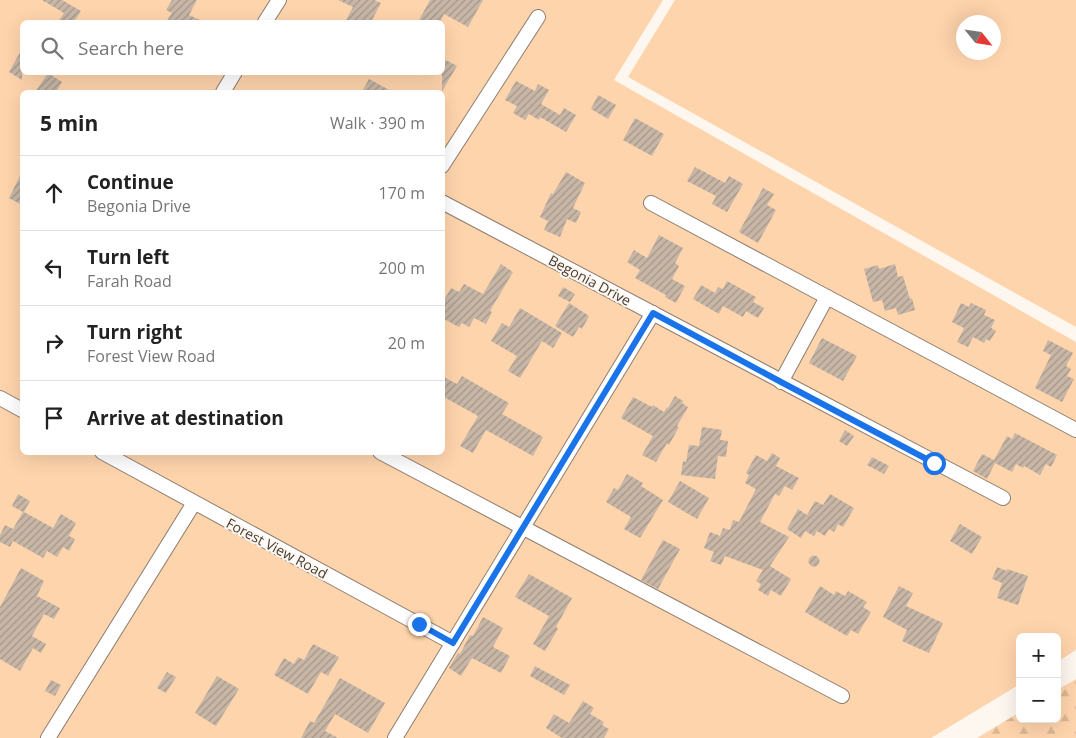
<!DOCTYPE html>
<meta charset="utf-8">
<style>
:root{--surface:#fff;--page:#f6f6f6;--text:#222;--muted:#767676;--line:#e0e0e0}
body{margin:0;font-family:"Open Sans",sans-serif;background:var(--page);color:var(--text)}
.controls{position:absolute;right:15px;bottom:15px;display:grid;overflow:hidden;border-radius:8px;box-shadow:0 5px 20px #0002}
.controls button{width:45px;height:45px;display:grid;place-items:center;padding:0;border:0;border-bottom:1px solid var(--line);background:var(--surface);color:var(--text);font:25px sans-serif}
.compass{position:absolute;left:956px;top:15px;width:45px;height:45px;border-radius:50%;background:var(--surface);box-shadow:0 5px 20px #0002;rotate:120deg}
.stop{position:absolute;width:15px;height:15px;margin:-11px;border:4px solid #1a73e8;border-radius:50%;background:#fff}
.stop.end{background:#1a73e8;border-color:#fff;box-shadow:0 1px 5px #0008}
.list{margin:0;padding:0;list-style:none}
h2{display:flex;justify-content:space-between;align-items:center;height:65px;margin:0;padding:0 20px;font-size:21px}
h2 small{font-size:16px;font-weight:400;color:var(--muted)}
.list li{display:grid;grid-template-columns:32px 1fr auto;gap:15px;align-items:center;box-sizing:border-box;height:75px;padding:0 20px;border-top:1px solid var(--line)}
.list b{display:block;font-size:19px;white-space:nowrap}
.list p{margin:0;font-size:16px;white-space:nowrap;color:var(--muted)}
.list em{font-size:16px;font-style:normal;color:var(--muted)}
.icon{flex:none;width:28px;height:28px;fill:none;stroke:currentColor;stroke-width:2;stroke-linecap:round;stroke-linejoin:round}
.map{position:relative;flex:none;width:1076px;height:738px;overflow:hidden}
.search{position:absolute;background:var(--surface);box-shadow:0 5px 20px #0002;left:20px;top:20px;width:425px;height:55px;display:flex;align-items:center;gap:12px;box-sizing:border-box;padding:0 18px;border-radius:8px;color:var(--muted);font-size:19px}
.panel{position:absolute;background:var(--surface);box-shadow:0 5px 20px #0002;left:20px;top:90px;width:425px;height:365px;border-radius:8px}
.map>svg:first-child{display:block}
</style>
<div class="map">
<svg width="1076" height="738" viewBox="0 0 1076 738">
<defs>
<pattern id="forest-firs" width="22" height="20" patternUnits="userSpaceOnUse" patternTransform="scale(1.25)"><rect width="22" height="20" fill="#fed4ac"/><path d="M5 1l3.5 6h-7zM16 11l3.5 6h-7z" fill="#dbb795"/></pattern>
<pattern id="building-hatch" width="6" height="6" patternUnits="userSpaceOnUse" patternTransform="scale(1.25)"><rect width="6" height="6" fill="#c8b7a7"/><path d="M-1 1l2-2M0 6l6-6M5 7l2-2" fill="none" stroke="#a49689"/></pattern>
</defs>
<rect width="100%" height="100%" fill="#fef7f0"/>
<g fill="#fed4ac" fill-rule="evenodd">
<path d="M0 0H663L614 80 1076 342V650L1057 662V637H1020V684L931 738H0ZM22 22H442V72H22ZM22 92H442V452H22Z"/>
<path d="M675 0H1076V327L628 77ZM964 22H994V52H964Z"/>
</g>
<polygon fill="url(#forest-firs)" points="1076,679 1076,738 977,738 1020,712 1020,719 1057,719 1057,690"/>
<g fill="url(#building-hatch)">
<polygon points="42,0 62,0 81,11 74,22 58,22 64,13"/>
<polygon points="172,0 197,0 189,15 204,22 166,22 172,13 166,10"/>
<polygon points="338,0 374,0 381,3 371,22 345,22 353,7"/>
<polygon points="430,0 483,0 468,27 444,14 440,22 418,22"/>
<polygon points="22,49 22,80 9,72"/>
<polygon points="442,58 457,66 442,91"/>
<polygon points="48,73 62,82 56,92 35,92"/>
<polygon points="369,79 393,92 362,92"/>
<polygon points="516,81 535,91 538,84 549,90 541,104 560,115 564,108 576,115 566,132 540,117 539,120 529,114 525,120 513,113 517,106 505,100"/>
<polygon points="598,95 616,105 608,119 591,109"/>
<polygon points="635,118 664,134 652,156 623,140"/>
<polygon points="695,167 725,183 729,176 743,184 727,212 712,204 716,196 687,181"/>
<polygon points="22,172 22,205 9,198"/>
<polygon points="566,172 585,183 573,208 581,212 576,223 567,219 560,237 544,230 548,221 540,217 551,193 553,194"/>
<polygon points="763,188 774,194 767,205 776,210 758,243 739,232"/>
<polygon points="659,235 683,248 675,263 679,266 672,279 685,286 676,303 665,297 666,295 635,278 640,270 627,262 634,250 647,258"/>
<polygon points="501,264 513,272 490,311 492,312 486,324 474,318 469,327 462,323 459,327 442,318 442,304 451,288 459,292 464,284 483,294"/>
<polygon points="895,264 898,277 903,276 910,299 912,298 915,310 898,315 896,308 885,311 882,300 873,302 864,269 878,265 879,269"/>
<polygon points="727,281 756,297 753,302 764,308 758,318 746,311 743,317 723,306 719,314 693,299 701,285 715,293 718,287 723,289"/>
<polygon points="563,287 575,294 570,302 558,296"/>
<polygon points="569,303 589,316 582,329 579,327 573,337 555,326"/>
<polygon points="961,303 969,307 971,303 986,310 984,315 995,320 991,328 996,331 990,341 986,339 984,343 973,337 968,347 957,342 964,328 952,322"/>
<polygon points="520,308 562,333 553,348 542,341 520,378 508,371 517,356 491,341 502,323 509,327"/>
<polygon points="822,338 857,356 843,381 809,363"/>
<polygon points="1048,340 1073,353 1066,366 1071,369 1067,376 1074,379 1062,402 1035,388 1051,355 1043,351"/>
<polygon points="442,376 457,384 462,376 509,403 502,414 543,437 533,456 486,430 473,453 460,446 478,416 442,396"/>
<polygon points="675,396 683,401 682,403 688,407 677,426 679,427 669,445 667,443 656,462 642,455 653,436 621,418 633,397 652,407 653,405 664,412 667,407 668,408"/>
<polygon points="702,427 722,430 720,440 728,441 726,457 718,456 715,479 681,475 683,461 686,462 689,445 699,446"/>
<polygon points="845,430 854,436 847,446 839,441"/>
<polygon points="1015,433 1057,455 1051,467 1046,464 1040,475 1024,466 1023,468 1016,464 1012,472 995,463 987,479 973,471 982,454 994,460 1007,436 1012,439"/>
<polygon points="772,453 780,458 776,466 799,478 792,490 785,486 779,496 775,494 760,522 789,537 770,566 791,579 781,596 771,590 768,596 758,590 761,584 756,581 763,570 725,556 721,565 710,561 714,552 704,548 710,532 720,536 723,528 730,530 733,520 739,522 756,489 745,483 749,475 746,473 756,455 767,461"/>
<polygon points="872,457 889,466 884,474 867,465"/>
<polygon points="627,474 643,483 641,486 663,500 640,538 624,529 631,517 606,502 614,488 618,490"/>
<polygon points="680,481 709,498 697,519 668,502"/>
<polygon points="18,494 30,501 24,512 53,528 61,514 76,523 69,536 75,539 69,551 63,547 57,557 47,551 43,558 13,541 10,547 0,542 0,535 5,525 13,529 23,512 12,506"/>
<polygon points="830,494 854,508 843,527 838,524 834,532 829,529 825,536 817,531 814,536 805,531 801,538 787,529 798,509 807,515 815,501 823,505"/>
<polygon points="960,524 982,537 972,554 950,541"/>
<polygon points="663,540 680,549 658,589 641,580"/>
<circle cx="814" cy="561" r="5.5"/>
<polygon points="997,567 1007,571 1007,569 1028,576 1018,605 997,598 1002,583 992,579"/>
<polygon points="21,568 44,581 37,596 60,608 54,619 44,614 32,636 46,644 41,653 33,648 20,671 0,659 0,607"/>
<polygon points="529,574 572,598 556,627 558,629 545,651 533,644 549,616 515,597"/>
<polygon points="820,586 834,595 836,591 845,596 848,591 867,602 863,607 871,612 858,634 851,630 847,636 805,612"/>
<polygon points="899,586 913,593 906,606 943,623 929,653 902,641 907,630 883,617"/>
<polygon points="483,617 503,628 493,647 510,656 501,673 472,658 461,676 449,668 458,653 460,654 470,635 473,636"/>
<polygon points="313,644 339,657 328,676 321,672 308,694 274,675 284,658 294,664 298,657 304,660"/>
<polygon points="535,666 570,685 564,695 530,676"/>
<polygon points="167,672 176,677 166,693 157,688"/>
<polygon points="217,676 239,689 216,726 195,713"/>
<polygon points="340,678 385,703 368,733 335,714 325,731 338,738 301,738 310,721 314,723"/>
<polygon points="51,680 61,685 55,696 45,691"/>
<polygon points="583,701 594,708 590,714 604,722 602,725 609,729 604,738 562,738 546,728 554,714 569,723"/>
</g>
<g fill="none" stroke-linecap="round" stroke-linejoin="round">
<g stroke="#8d7d6e" stroke-width="16">
<g id="street">
<polyline points="265,22 279,0"/>
<polyline points="223,92 235,72"/>
<polyline points="442,166 538,17"/>
<path d="M442 202C629 301 816 400 1003 498"/>
<polyline points="651,203 1076,430"/>
<polyline points="781,382 827,297"/>
<polyline points="0,398 22,410"/>
<polyline points="102,452 453,643"/>
<polyline points="380,452 842,696"/>
<polyline points="48,738 194,503"/>
<polyline points="395,738 653,313"/>
</g>
</g>
<use href="#street" stroke="#fff" stroke-width="14"/>
</g>
<g fill="none" stroke-linecap="round" stroke-linejoin="round">
<polyline stroke="#1a73e8" stroke-width="6" points="419,624 453,643 653,313 781,382 934,463"/>
</g>
<g text-anchor="middle" dominant-baseline="central" stroke-width="4" stroke-linejoin="round" paint-order="stroke">
<g font-size="14" fill="#423c35" stroke="#fef7f0">
<text transform="translate(590 280) rotate(28)">Begonia Drive</text>
<text transform="translate(277 548) rotate(28)">Forest View Road</text>
</g>
</g>
</svg>
<div class="controls">
<button>+</button>
<button>−</button>
</div>
<svg class="compass" viewBox="-18 -18 36 36"><path d="M0-13l5 13h-10z" fill="#e53935"/><path d="M0 13l5-13h-10z" fill="#767676"/></svg>
<div class="stop" style="left:934px;top:463px"></div>
<div class="stop end" style="left:419px;top:624px"></div>
<div class="search"><svg class="icon" aria-label="search" viewBox="0 0 24 24"><circle cx="10" cy="10" r="6"/><path d="M15 15l6 6"/></svg>Search here</div>
<section class="panel">
<h2>5 min<small>Walk · 390 m</small></h2>
<ul class="list">
<li><svg class="icon" aria-label="ahead" viewBox="0 0 24 24"><path d="M12 20V5M6 11l6-6 6 6"/></svg><div><b>Continue</b><p>Begonia Drive</p></div><em>170 m</em></li>
<li><svg class="icon" aria-label="left" viewBox="0 0 24 24"><path d="M17 20v-9H6M10 6l-5 5 5 5"/></svg><div><b>Turn left</b><p>Farah Road</p></div><em>200 m</em></li>
<li><svg class="icon" aria-label="right" viewBox="0 0 24 24"><path d="M7 20v-9h11M14 6l5 5-5 5"/></svg><div><b>Turn right</b><p>Forest View Road</p></div><em>20 m</em></li>
<li><svg class="icon" aria-label="arrive" viewBox="0 0 24 24"><path d="M6 21V4h12l-3 4 3 4H6"/></svg><div><b>Arrive at destination</b></div></li>
</ul>
</section>
</div>
